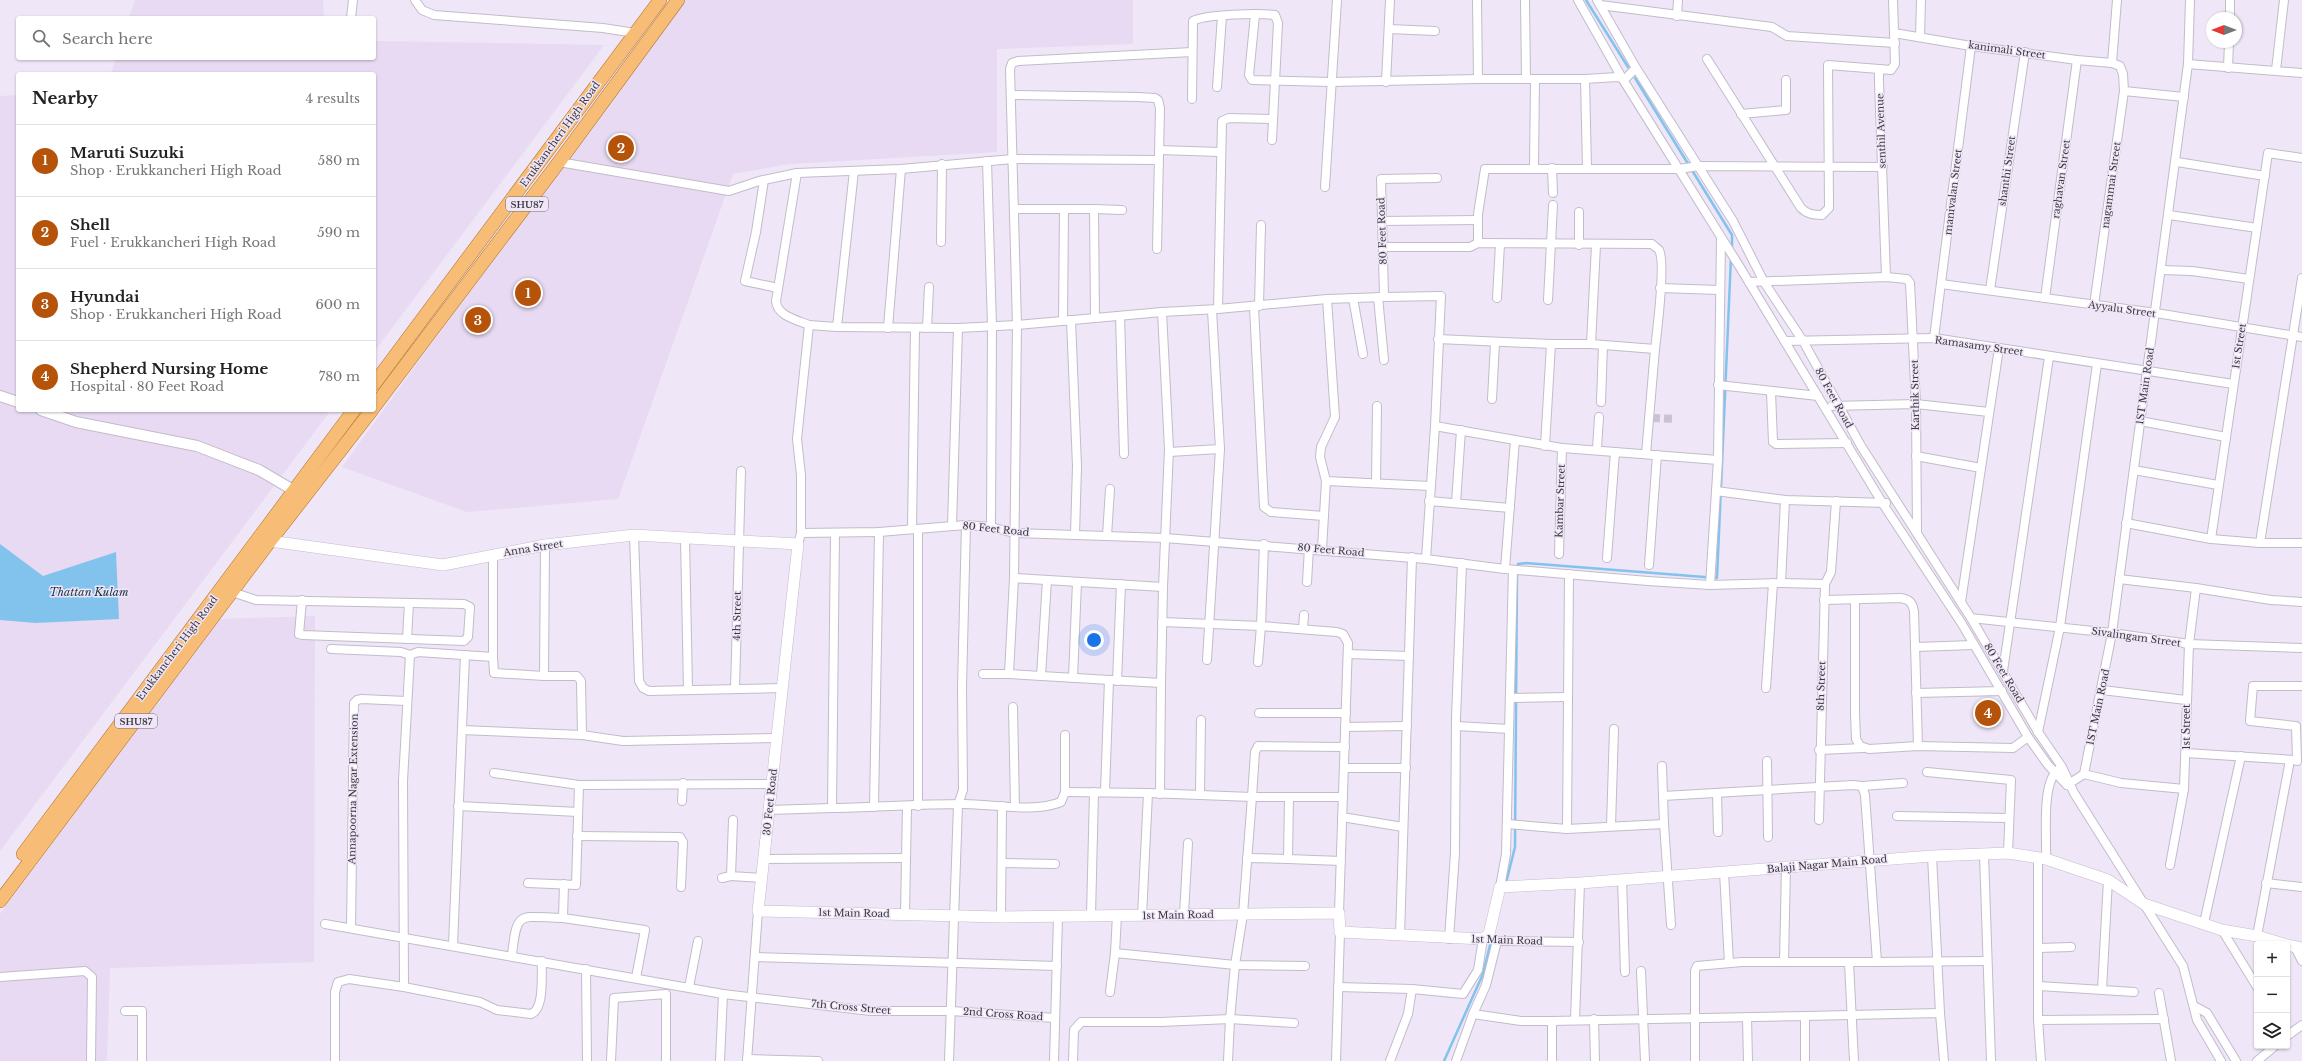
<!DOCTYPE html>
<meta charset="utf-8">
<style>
:root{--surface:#fff;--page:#f6f6f6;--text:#222;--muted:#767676;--line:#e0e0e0;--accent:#b45309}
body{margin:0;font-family:"Libre Baskerville",serif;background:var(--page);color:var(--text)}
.controls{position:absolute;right:12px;bottom:12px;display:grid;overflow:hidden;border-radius:4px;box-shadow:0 1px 3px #0004}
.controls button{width:36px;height:36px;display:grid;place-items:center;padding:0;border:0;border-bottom:1px solid var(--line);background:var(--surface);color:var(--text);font:20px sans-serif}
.compass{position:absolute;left:2206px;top:12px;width:36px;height:36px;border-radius:50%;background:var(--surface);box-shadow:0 1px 3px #0004;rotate:270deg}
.you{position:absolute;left:1094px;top:640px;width:14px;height:14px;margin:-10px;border:3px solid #fff;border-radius:50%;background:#1a73e8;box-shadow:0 0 0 6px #1a73e833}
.badge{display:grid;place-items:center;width:26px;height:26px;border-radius:50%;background:var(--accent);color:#fff;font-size:13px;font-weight:700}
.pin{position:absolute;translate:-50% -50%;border:2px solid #fff;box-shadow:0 1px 4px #0006}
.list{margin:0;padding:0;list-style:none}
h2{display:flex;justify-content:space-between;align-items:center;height:52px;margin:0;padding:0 16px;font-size:17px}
h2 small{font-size:13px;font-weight:400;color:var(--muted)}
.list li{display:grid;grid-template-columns:26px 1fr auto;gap:12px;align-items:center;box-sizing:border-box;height:72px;padding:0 16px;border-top:1px solid var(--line)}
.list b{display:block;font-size:15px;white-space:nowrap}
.list p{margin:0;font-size:13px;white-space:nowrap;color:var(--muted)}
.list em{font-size:13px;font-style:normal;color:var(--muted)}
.icon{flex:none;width:22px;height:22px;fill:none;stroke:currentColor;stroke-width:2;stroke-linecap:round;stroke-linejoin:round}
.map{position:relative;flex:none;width:2302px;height:1061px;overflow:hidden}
.search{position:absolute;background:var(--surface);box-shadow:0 1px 3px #0004;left:16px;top:16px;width:360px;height:44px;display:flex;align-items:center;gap:10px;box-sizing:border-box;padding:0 14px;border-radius:4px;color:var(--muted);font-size:15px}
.panel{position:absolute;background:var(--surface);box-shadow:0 1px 3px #0004;left:16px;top:72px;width:360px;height:340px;border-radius:4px}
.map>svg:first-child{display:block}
</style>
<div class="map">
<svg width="2302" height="1061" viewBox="0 0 2302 1061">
<rect width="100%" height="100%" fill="#efe6f7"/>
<g fill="#e7daf2">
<polygon points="135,0 323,0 324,18 129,18"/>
<polygon points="681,0 1133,0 1133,44 997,49 997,152 789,164 733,174 618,499 467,512 342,467"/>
<polygon points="374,41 604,45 374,352 374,74 111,74 116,58 374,58"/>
<polygon points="18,95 18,410 331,410 0,851 0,96"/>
<polygon points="315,616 314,962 110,968 107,1061 0,1061 0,914 218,619"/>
</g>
<polygon fill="#82c3ee" points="0,544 43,576 116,552 119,619 36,623 0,620"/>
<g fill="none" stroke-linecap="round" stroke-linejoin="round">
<g stroke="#82c3ee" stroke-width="2.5">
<polyline points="1586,0 1628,67"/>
<polyline points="1635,78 1732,235 1732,248"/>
<polyline points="1518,569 1518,564 1526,563 1717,578 1731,257"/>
<polyline points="1506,883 1515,847 1517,574"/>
<polyline points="1444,1061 1483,974 1491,941"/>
</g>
<polyline stroke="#cbc3d2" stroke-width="8" stroke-dasharray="8 4" stroke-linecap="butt" points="1652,418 1676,419"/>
<g stroke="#c3bbcb" stroke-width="10">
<g id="minor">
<polyline points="415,0 422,10 434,15 603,28 635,33"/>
<polyline points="1477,0 1478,79"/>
<polyline points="1525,0 1526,79"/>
<polyline points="1578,0 1622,78 1741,269 1883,504 1962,624 2028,737 2048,765 2067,785"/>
<polyline points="1597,0 1636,68 1733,221 1764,282 1803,341 1861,446 1971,618 2038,732 2062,767 2074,793 2183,966 2197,1020 2221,1061"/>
<polyline points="1600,5 1772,27 1787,36 1895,43"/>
<polyline points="1255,15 1249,75 1252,80 1331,82 1478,79 1585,79 1617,77 1622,78"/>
<polyline points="1677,16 1678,0"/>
<polyline points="351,18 353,0"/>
<polyline points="2230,18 2230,0"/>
<polyline points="1389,29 1435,31"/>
<polyline points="1894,33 1971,46 2077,60 2112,63 2120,66 2123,74 2124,91 2094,305"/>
<polyline points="1920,37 1921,0"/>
<path d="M1707 59 1801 208C1807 214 1813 215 1822 215L1829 208 1828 65 1879 69"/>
<polyline points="2112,63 2117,0"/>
<polyline points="2188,64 2190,0"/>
<polyline points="2228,68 2229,42"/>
<polyline points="2276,70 2284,0"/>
<polyline points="1585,79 1587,169"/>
<polyline points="1624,80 1636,68"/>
<polyline points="1386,82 1390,0"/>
<polyline points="1217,87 1222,16"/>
<polyline points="2124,91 2184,97"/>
<polyline points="1012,95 1138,97 1155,98 1158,100 1160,108 1157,249"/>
<path d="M1192 99 1193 21C1206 14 1260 13 1275 15L1278 23 1272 140"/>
<polyline points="1741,114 1786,110 1786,80"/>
<polyline points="1159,150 1220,152"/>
<polyline points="987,161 992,326 991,527"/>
<path d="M559 162 729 191 759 181 797 173 776 301C777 316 797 320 809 325L797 439 801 475V533L798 544"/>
<polyline points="2177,162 2265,176"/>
<polyline points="1534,168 1535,79"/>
<polyline points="1552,168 1553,193"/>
<polyline points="854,171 837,327 958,328 1017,325 1010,69 1012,63 1018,61 1192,52"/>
<polyline points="797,173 901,169 1013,159 1158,160"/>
<polyline points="764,180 756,232 745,281 778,288"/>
<polyline points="1325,187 1337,0"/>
<polyline points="1014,209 1094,209 1095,318"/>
<polyline points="1094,209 1122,210"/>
<polyline points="2169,215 2257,228"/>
<polyline points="1382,221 1478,220"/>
<polyline points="941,242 942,164"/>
<polyline points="1478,243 1478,214 1485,169 1679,169 1699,166 1883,167"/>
<polyline points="1579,245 1579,212"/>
<path d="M1383 247H1470L1478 243 1652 244C1654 246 1657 248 1659 250 1666 262 1657 332 1655 349L1591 344H1551L1545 446"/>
<polyline points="2162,270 2192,271 2249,279"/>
<polyline points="1886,277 1879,82 1879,69 1891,70 1895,64 1893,0"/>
<polyline points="1749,282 1886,277 1907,279 1910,283 1916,404 1917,532"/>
<polyline points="1941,284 2156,313 2302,337"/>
<polyline points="1660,288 1719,290"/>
<polyline points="1990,290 2025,52"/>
<polyline points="1378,297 1384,360"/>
<polyline points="1353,298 1363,354"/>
<polyline points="1497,298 1500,244"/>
<polyline points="2045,298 2077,60"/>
<polyline points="1548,300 1553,205"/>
<polyline points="1259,306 1261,225"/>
<polyline points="1254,307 1264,507 1271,512 1324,516"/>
<polyline points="1218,309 1327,299 1384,297"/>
<polyline points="1162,312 1218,309 1222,121 1229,118 1273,119"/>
<polyline points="1120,316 1124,454"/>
<polyline points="1071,320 1077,466 1075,535"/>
<polyline points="1063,321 1064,209"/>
<polyline points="809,325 837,327"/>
<polyline points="888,328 901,169"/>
<polyline points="927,328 929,287"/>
<polyline points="1934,338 1971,46"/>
<polyline points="1438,339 1551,344"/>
<polyline points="1785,341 1934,338 2233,384"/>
<polyline points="1591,344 1596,245"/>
<polyline points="1718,385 1818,396"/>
<polyline points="1771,392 1773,442 1776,444 1847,443"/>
<polyline points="1492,399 1495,343"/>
<polyline points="1601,402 1603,345"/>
<polyline points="1832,406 1916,404 1989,412"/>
<polyline points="2140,421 2226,437"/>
<polyline points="1435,426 1515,440"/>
<polyline points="1597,449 1599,417"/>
<polyline points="1169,452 1220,449 1212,310"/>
<polyline points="1646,454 1655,349"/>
<polyline points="1916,456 1981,468"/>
<polyline points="2134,470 2218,485"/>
<polyline points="1326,481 1320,457 1321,447 1335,417 1327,299"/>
<polyline points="1376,483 1377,406"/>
<polyline points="1716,491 1785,500 1886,503"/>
<polyline points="1429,501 1510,508"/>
<polyline points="1456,503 1461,430"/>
<polyline points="2126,523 2211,539 2260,543 2302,543"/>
<polyline points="952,526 958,328"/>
<polyline points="912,529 915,328"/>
<polyline points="918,529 918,806"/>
<polyline points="801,533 879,532 966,525 991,527 1014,533 1165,538 1426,559 1435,426 1441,296 1384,297 1381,179 1437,178"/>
<path d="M835 533 832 808C876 807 920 804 964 804 993 804 1034 813 1061 802L1065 792V735"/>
<polyline points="634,535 639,681 643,688 649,691 782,688"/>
<polyline points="1107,536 1110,489"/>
<polyline points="685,538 688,690"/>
<polyline points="2211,539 2268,153 2302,158"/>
<polyline points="2260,543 2302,278"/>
<polyline points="1264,544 1261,626 1337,632 1343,634 1348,643 1339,913"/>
<polyline points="1322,549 1326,481 1430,486"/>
<polyline points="1559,554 1562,448"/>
<polyline points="1607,558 1615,452 1718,460"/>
<polyline points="1426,559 1505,569 1648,581 1710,585 1781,583 1785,500"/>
<polyline points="1649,565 1657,455"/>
<polyline points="1505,569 1515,440 1562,448 1615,452"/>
<polyline points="1014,578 1017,325 1162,312 1169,449 1163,587"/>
<polyline points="2119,579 2196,588 2271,600 2302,602"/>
<polyline points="1307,582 1309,548"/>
<polyline points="1781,583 1825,584 1831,572 1836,501"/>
<polyline points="1710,585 1718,460 1721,238"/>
<polyline points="232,592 256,600 464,604 470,607 468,637 464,641 303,635 299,634 302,600"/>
<path d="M1824 600 1901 598C1910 600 1912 602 1914 611L1918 746"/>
<polyline points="1855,600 1855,714 1856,739 1860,746 1869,749 1918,746 2013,748 2028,737"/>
<polyline points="1961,602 1999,348"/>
<polyline points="1971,618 2112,633 2189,644 2302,648"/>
<polyline points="1162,622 1261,626 1258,662"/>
<polyline points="1303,629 1304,615"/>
<polyline points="407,639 409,603"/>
<polyline points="1915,647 1974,645"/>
<polyline points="331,649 401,652 410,655"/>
<polyline points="1348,654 1409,656"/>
<polyline points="493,657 494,673 544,676"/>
<polyline points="1207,660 1220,449"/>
<polyline points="2003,671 2049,357"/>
<polyline points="983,674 1009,674"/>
<polyline points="1041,676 1047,580"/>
<polyline points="1073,678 1077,582"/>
<polyline points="1117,681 1121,584"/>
<polyline points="1766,688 1773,583"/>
<polyline points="735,689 741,471"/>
<polyline points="2102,690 2186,700"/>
<polyline points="1916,693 2002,691"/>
<polyline points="1510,698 1568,697"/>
<polyline points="1013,707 1015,807"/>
<polyline points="1259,713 1346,713"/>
<polyline points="1456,726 1509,729"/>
<polyline points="1345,727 1407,726"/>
<polyline points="462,730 582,735 581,681 577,676 544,676 545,545"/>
<polyline points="2038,732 2060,627 2097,364"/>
<polyline points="582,735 623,741 777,738"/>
<polyline points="1819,750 1863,748"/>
<polyline points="2186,753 2295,760"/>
<polyline points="1767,761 1768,837"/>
<polyline points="2297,761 2296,726 2250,721 2253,686 2302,686"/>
<polyline points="1662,766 1663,796"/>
<polyline points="1344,768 1406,768"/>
<polyline points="1927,772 2011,780 2008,853"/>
<polyline points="494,773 579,785"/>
<polyline points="2084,774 2121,783 2184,789"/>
<polyline points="2067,785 2084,774 2112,633 2188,64 2302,73"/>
<polyline points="1862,786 1903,783"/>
<polyline points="1065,792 1148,793 1142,916"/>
<polyline points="1105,792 1109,680"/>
<polyline points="1148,793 1252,797 1243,914 1235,965 1230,1019 1228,1061"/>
<polyline points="1717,793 1718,832"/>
<polyline points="1160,794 1161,683 1009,674 1014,578 1163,587 1161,683"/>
<polyline points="1200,794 1201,720"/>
<polyline points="1289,797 1288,859 1341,861"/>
<polyline points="1343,797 1252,797 1255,752 1258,746 1345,747"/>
<polyline points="682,801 683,783"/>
<polyline points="458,806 578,812"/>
<polyline points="874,807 879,532"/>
<polyline points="769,810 832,808"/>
<polyline points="1897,816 2009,818"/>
<polyline points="1342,817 1403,827"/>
<polyline points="733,820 731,876 762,878"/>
<polyline points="1819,820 1825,584"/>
<polyline points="1507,824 1567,829 1664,824 1671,925"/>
<polyline points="1664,824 1663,796 1853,785 1862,786 1865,795 1877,962 1742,962 1697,966 1695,971 1695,1061"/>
<polyline points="1611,826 1614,729"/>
<polyline points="1567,829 1569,574"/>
<polyline points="577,836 680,837 683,842 681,887"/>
<polyline points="1984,854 1991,1061"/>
<polyline points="1932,856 1940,1013"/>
<polyline points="1247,858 1288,859"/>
<polyline points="2038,858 2038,1020 2041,1061"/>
<polyline points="764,859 906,858"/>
<path d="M2046 859C2047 837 2041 783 2058 770"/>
<polyline points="1002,863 1055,864"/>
<polyline points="2170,865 2184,789 2189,644 2196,588"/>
<polyline points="1724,872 1729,963"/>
<polyline points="722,878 731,876"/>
<polyline points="1622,879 1625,972"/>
<polyline points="528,883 576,885 579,785 772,784"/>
<polyline points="2266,883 2302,887"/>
<polyline points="564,884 563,918 645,930 636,978"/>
<polyline points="1500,887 1506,854 1513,570"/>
<polyline points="905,914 907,806"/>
<polyline points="1184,914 1188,843"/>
<polyline points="1091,915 1094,792"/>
<polyline points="1117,915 1115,953 1235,965 1305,966"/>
<polyline points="1001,917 1002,806"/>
<polyline points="2204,923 2241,756"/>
<polyline points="325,924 723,994"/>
<polyline points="351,928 354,703 357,700 362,699 406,701"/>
<polyline points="2222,930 2257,987"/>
<polyline points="1400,936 1412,557"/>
<polyline points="2257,936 2290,760"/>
<polyline points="1486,937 1497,941 1579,942"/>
<polyline points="1449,939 1455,853 1456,718 1462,563"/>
<polyline points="453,945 465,655"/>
<polyline points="2295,947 2302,961"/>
<polyline points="2039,948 2071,947"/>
<path d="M512 955C517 909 519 917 563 918"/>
<polyline points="755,957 1057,966"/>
<polyline points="1784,962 1786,867"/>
<polyline points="1877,962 1986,961"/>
<polyline points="1849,963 1854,1061"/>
<polyline points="586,969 587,1061"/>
<polyline points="1641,971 1645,1061"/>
<polyline points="0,977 85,971 92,977 91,1061"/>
<polyline points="2039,986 2134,992"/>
<path d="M404 987 480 1002 497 1010 531 1014C545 1009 541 974 542 961"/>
<polyline points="689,987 698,941"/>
<polyline points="1338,987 1412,989 1463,994 1478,970 1483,939"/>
<polyline points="2102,990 2108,880"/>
<polyline points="1110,992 1115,953"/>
<polyline points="2159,993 2171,1061"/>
<polyline points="2194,1006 2207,1013 2236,1061"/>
<polyline points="125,1011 142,1011 142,1061"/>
<polyline points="1473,1014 1486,985 1497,941"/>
<polyline points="1805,1016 1940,1013 1944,1061"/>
<polyline points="1747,1017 1748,1061"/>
<polyline points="1594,1019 1595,1061"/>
<polyline points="1575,1020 1580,883"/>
<polyline points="2038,1020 2164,1019"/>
<polyline points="2287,1036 2302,1025"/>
<polyline points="747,1059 818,1061"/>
<polyline points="335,1061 335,992 338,982 349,979 404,987 403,781 410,655 418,652 493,657 493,554"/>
<polyline points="611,1061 614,998 666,994 666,1061"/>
<polyline points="720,1061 723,994 871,1011 951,1011 1055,1018"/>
<polyline points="747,1061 758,911"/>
<polyline points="949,1061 958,805 963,790 962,687 966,525"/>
<polyline points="1054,1061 1058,917"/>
<polyline points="1073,1061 1074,1030 1081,1022 1161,1022 1230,1019 1294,1023"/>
<polyline points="1336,1061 1340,932"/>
<polyline points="1390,1061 1408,1014 1412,989"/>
<polyline points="1456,1061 1473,1014 1521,1021 1552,1021"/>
<polyline points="1552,1061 1552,1021 1805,1016 1805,1061"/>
<polyline points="2257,1061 2275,1046"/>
</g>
</g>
<g stroke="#c3bbcb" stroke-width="12">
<g id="tertiary">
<polyline points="0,396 18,402"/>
<polyline points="41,410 76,422 197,446 259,470 293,490"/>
</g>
</g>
<g stroke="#c3bbcb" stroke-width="12">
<g id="secondary">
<polyline points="270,541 443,565 545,545 634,535 798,544 758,911 1001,917 1339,913 1340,932 1483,939 1489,934 1500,887 1580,883 1932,856 2008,853 2046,859 2108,880 2144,904 2222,930 2257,936 2284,944"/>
<polyline points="2287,945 2302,948"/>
</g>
</g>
<g stroke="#b37228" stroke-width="14">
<g id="primary">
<polyline points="374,384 660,0"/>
<polyline points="374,407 559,162 678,0"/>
<polyline points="23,854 354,410"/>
<polyline points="0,901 270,541 372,410"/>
</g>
</g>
<use href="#minor" stroke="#fff" stroke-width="8"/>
<use href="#tertiary" stroke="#fff" stroke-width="10"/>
<use href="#secondary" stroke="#fff" stroke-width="11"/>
<use href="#primary" stroke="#f7bc76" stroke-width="13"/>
</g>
<g text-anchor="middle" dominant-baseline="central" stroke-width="3" stroke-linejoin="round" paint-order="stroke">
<g fill="#efe6f7" stroke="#726d77" stroke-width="1">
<rect x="506" y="197" width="42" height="14" rx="3"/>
<rect x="115" y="714" width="42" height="14" rx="3"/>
</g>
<g font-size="9" font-weight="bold" fill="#3d3940">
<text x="527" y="204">SHU87</text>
<text x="136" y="721">SHU87</text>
</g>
<g font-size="10" fill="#3d3940" stroke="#efe6f7">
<text transform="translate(2007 50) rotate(8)">kanimali Street</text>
<text transform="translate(1881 131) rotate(-92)">senthil Avenue</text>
<text transform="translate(560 134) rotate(-54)">Erukkancheri High Road</text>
<text transform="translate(2007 171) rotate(-82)">shanthi Street</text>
<text transform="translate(2061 179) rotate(-82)">raghavan Street</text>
<text transform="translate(2111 185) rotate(-82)">nagammai Street</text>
<text transform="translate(1953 192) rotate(-83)">manivalan Street</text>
<text transform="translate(1382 231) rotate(-92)">80 Feet Road</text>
<text transform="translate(2122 309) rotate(8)">Ayyalu Street</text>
<text transform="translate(1979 346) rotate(8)">Ramasamy Street</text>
<text transform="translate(2239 346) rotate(-81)">1st Street</text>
<text transform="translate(2145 386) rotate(-82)">1ST Main Road</text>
<text transform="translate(1915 395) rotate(-91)">Karthik Street</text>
<text transform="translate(1834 398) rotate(61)">80 Feet Road</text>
<text transform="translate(1560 501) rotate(-88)">Kambar Street</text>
<text transform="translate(996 529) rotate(6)">80 Feet Road</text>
<text transform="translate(533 548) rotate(-9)">Anna Street</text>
<text transform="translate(1331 550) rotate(5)">80 Feet Road</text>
<text transform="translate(737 616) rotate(-89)">4th Street</text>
<text transform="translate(2136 637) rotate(8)">Sivalingam Street</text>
<text transform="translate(177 648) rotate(-53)">Erukkancheri High Road</text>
<text transform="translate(2004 673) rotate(59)">80 Feet Road</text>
<text transform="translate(1821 686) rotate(-88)">8th Street</text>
<text transform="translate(2098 707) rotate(-78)">1ST Main Road</text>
<text transform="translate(2186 727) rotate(-90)">1st Street</text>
<text transform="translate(353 789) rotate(-89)">Annapoorna Nagar Extension</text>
<text transform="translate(770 802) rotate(-84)">30 Feet Road</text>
<text transform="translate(1827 864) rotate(-5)">Balaji Nagar Main Road</text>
<text transform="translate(854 913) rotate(1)">1st Main Road</text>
<text transform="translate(1178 915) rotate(-1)">1st Main Road</text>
<text transform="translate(1507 940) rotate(2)">1st Main Road</text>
<text transform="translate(851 1007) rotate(5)">7th Cross Street</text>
<text transform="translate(1003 1014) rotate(4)">2nd Cross Road</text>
</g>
<g font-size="11" font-style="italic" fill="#153244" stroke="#efe6f7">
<text x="89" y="592">Thattan Kulam</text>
</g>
</g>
</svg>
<div class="controls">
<button>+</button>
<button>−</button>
<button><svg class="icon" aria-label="layers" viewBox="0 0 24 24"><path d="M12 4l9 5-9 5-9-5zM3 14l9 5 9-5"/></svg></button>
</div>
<svg class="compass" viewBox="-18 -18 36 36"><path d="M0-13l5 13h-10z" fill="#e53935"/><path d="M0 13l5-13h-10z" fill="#767676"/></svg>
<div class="you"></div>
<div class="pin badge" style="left:528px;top:293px">1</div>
<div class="pin badge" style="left:621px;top:148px">2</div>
<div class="pin badge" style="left:478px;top:320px">3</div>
<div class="pin badge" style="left:1988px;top:713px">4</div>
<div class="search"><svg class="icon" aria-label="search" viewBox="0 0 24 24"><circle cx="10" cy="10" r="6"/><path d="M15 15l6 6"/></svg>Search here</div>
<section class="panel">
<h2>Nearby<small>4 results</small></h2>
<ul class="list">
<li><span class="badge">1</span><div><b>Maruti Suzuki</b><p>Shop · Erukkancheri High Road</p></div><em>580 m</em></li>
<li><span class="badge">2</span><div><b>Shell</b><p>Fuel · Erukkancheri High Road</p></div><em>590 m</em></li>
<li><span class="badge">3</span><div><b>Hyundai</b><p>Shop · Erukkancheri High Road</p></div><em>600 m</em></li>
<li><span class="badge">4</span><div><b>Shepherd Nursing Home</b><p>Hospital · 80 Feet Road</p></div><em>780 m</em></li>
</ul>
</section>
</div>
